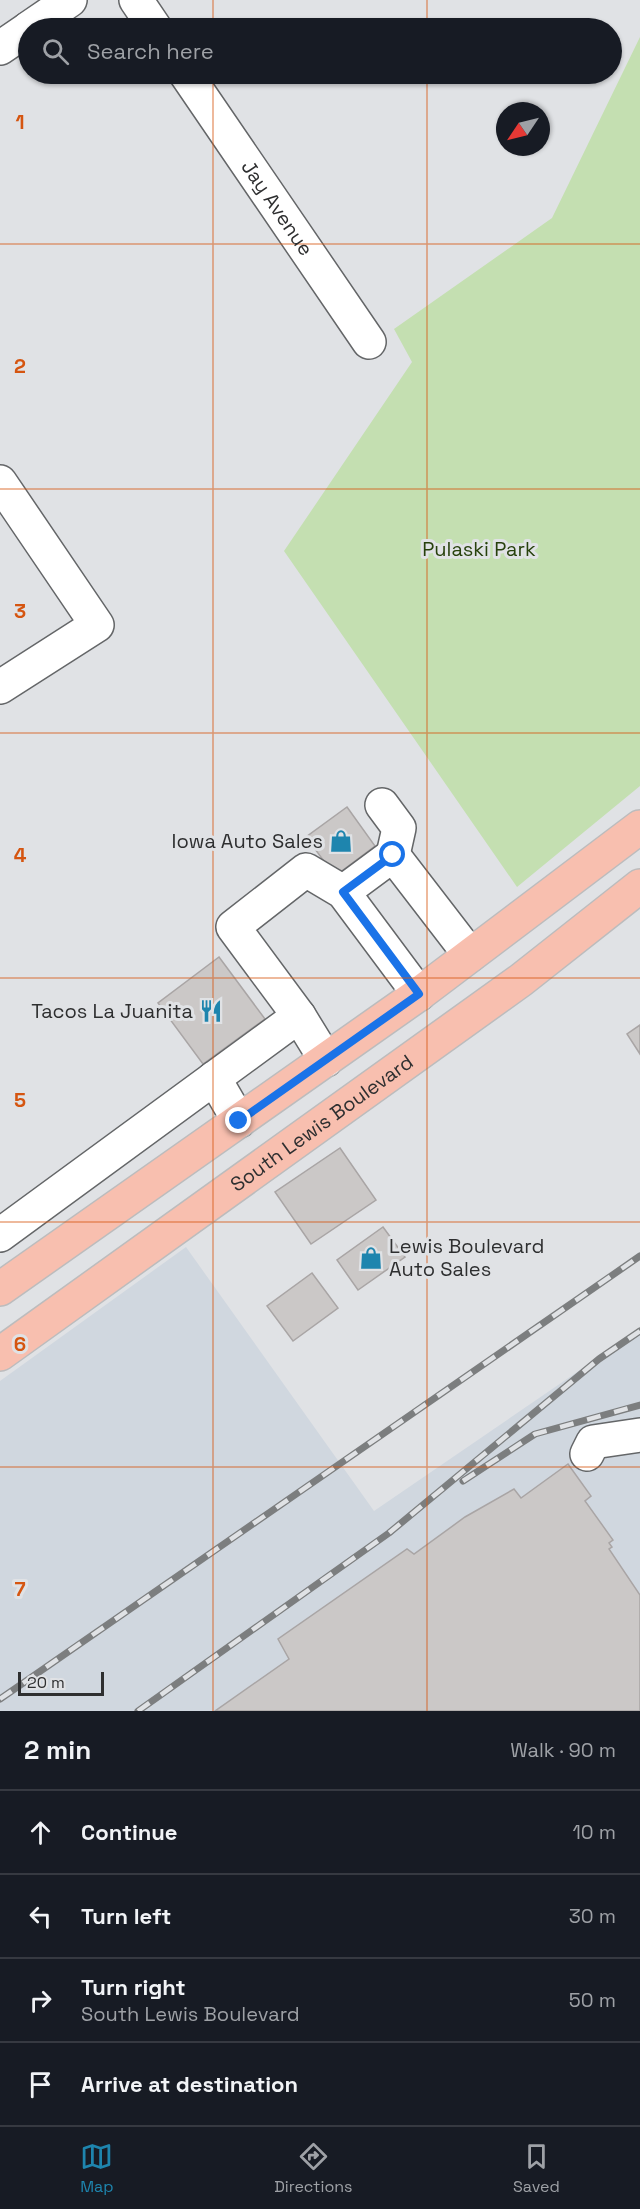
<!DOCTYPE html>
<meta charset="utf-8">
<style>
:root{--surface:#171b24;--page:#242831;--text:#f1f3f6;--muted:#9ea1a6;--line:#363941;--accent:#1e85ae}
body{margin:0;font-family:"Space Grotesk",sans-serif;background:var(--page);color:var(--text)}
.compass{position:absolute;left:496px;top:102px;width:54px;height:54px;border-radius:50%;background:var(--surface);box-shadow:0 2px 4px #0004;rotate:235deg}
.scale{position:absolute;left:18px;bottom:15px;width:86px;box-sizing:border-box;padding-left:6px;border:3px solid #2e2f30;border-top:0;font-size:16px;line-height:21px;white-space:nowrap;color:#2e2f30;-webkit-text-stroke:4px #e0e2e5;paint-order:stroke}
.stop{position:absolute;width:18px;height:18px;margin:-14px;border:4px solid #1a73e8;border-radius:50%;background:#fff}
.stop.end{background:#1a73e8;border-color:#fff;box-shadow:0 2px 6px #0008}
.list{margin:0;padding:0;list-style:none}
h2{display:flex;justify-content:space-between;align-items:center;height:78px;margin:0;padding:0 24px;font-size:26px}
h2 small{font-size:20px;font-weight:400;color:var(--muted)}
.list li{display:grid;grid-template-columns:39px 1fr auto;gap:18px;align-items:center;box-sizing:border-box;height:84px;padding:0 24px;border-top:2px solid var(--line)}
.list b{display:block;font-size:22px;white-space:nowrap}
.list p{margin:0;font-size:20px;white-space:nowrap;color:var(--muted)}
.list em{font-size:20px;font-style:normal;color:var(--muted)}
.icon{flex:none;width:33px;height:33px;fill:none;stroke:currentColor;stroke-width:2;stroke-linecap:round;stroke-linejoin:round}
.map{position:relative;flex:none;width:640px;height:1711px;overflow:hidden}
.search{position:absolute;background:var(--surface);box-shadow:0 2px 4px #0004;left:18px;right:18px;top:18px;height:66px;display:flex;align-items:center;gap:15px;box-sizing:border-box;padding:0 21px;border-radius:33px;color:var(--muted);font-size:22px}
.sheet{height:414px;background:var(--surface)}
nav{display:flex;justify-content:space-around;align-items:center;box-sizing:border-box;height:84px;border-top:2px solid var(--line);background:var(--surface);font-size:16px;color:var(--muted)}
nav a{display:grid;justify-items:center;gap:3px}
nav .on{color:var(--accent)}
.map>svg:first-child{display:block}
</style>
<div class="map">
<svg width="640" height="1711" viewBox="0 0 640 1711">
<rect width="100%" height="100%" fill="#e0e2e5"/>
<polygon fill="#d0d7df" points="186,1247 374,1511 640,1329 640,1711 0,1711 0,1381"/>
<polygon fill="#c4dfb1" points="640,37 640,786 517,887 284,551 412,362 394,329 552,218"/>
<g fill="#cbc8c7" stroke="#a9a5a5" stroke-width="1.5">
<polygon points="347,807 375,846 335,876 306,837"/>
<polygon points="219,957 265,1019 203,1064 158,1003"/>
<polygon points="640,1025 640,1054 627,1034"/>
<polygon points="340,1148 376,1200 311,1244 275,1192"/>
<polygon points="383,1227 405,1257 358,1290 337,1260"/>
<polygon points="312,1273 338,1308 293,1341 267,1306"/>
<polygon points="568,1464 591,1496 585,1501 613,1540 609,1543 612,1547 609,1549 640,1595 640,1711 215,1711 289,1659 278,1639 407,1549 414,1554 465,1517 514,1489 521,1498"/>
</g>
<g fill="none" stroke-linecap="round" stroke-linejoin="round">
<g stroke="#646668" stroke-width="36">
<g id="minor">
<polyline points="136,0 155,28"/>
<polyline points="29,28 70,0"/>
<polyline points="0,48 28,29"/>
<path id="s1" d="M186 74 369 342"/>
<polyline points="0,482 97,625 0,687"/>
<polyline points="382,805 399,828 393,855"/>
<polyline points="343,892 393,855 470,955"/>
<polyline points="299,1016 233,927 306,870 343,892 419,994"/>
<polyline points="214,1078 239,1121"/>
<polyline points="0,1235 299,1016 326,1060"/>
<polyline points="587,1454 593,1442 640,1435"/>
</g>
</g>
<g stroke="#bcbcbd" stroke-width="36">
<g id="major">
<polyline points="0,1289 419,994 640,827"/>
<path id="s2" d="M0 1354 521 980 640 886"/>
</g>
</g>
<use href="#minor" stroke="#fff" stroke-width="33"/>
<use href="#major" stroke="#f8bfaf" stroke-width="33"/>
<g stroke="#7c7e7f" stroke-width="7">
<g id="rail">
<polyline points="463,1481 535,1434 640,1405"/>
<polyline points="0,1699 640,1256"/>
<polyline points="138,1711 389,1533 599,1359 640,1331"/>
</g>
</g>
<use href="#rail" stroke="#e0e2e5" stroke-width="4.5" stroke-dasharray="14" stroke-linecap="butt"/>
</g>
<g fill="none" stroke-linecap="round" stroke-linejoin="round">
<polyline stroke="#1a73e8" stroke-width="8" points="239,1121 419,994 343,892 393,855"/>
</g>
<path fill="none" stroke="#d55510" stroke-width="1.5" stroke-opacity="0.55" d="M213 0V28M427 0V28M213 74V1711M427 74V1711M0 244H640M0 489H640M0 733H640M0 978H640M0 1222H640M0 1467H640"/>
<defs>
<g id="shop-bare" transform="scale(1.8)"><path d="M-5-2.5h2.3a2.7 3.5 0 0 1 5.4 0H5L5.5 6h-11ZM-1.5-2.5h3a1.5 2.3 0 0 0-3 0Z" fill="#1e85ae" stroke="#e0e2e5" stroke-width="2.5" paint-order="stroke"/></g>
<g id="restaurant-bare" transform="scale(1.8)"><path d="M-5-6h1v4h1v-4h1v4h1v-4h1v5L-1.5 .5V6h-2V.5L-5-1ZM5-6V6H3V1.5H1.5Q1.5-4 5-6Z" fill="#1e85ae" stroke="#e0e2e5" stroke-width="2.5" paint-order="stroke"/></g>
</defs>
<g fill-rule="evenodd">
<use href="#shop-bare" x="341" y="841"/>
<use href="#restaurant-bare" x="211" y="1011"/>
<use href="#shop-bare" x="371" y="1258"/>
</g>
<g text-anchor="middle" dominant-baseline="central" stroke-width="6" stroke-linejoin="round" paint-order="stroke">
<g font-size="20" fill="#2e2f30" stroke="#e0e2e5">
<text stroke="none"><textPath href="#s1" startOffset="162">Jay Avenue</textPath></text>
<text stroke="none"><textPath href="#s2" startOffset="396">South Lewis Boulevard</textPath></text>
</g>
<g font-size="20" fill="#27410c" stroke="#e0e2e5">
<text x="479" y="549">Pulaski Park</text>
</g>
<g font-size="20" fill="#2e2f30" stroke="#e0e2e5" text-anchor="end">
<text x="323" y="841">Iowa Auto Sales</text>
<text x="193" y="1011">Tacos La Juanita</text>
<text x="389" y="1246" text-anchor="start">Lewis Boulevard<tspan x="389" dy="23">Auto Sales</tspan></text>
</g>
</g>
<g font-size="20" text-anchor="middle" font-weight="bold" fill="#d55510" stroke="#e0e2e5" stroke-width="6" stroke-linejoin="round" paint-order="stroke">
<text x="20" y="129">1</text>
<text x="20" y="373">2</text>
<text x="20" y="618">3</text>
<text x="20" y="862">4</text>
<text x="20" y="1107">5</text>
<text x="20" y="1351">6</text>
<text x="20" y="1596">7</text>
</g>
</svg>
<svg class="compass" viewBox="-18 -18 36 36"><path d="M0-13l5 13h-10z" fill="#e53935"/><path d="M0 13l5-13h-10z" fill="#9ea1a6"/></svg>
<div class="scale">20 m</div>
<div class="stop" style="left:393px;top:855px"></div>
<div class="stop end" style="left:239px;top:1121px"></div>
<div class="search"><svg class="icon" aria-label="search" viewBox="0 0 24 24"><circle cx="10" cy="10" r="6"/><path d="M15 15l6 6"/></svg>Search here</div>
</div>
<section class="sheet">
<h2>2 min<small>Walk · 90 m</small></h2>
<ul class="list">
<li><svg class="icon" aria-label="ahead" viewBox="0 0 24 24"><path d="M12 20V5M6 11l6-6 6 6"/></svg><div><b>Continue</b></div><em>10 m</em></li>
<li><svg class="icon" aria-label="left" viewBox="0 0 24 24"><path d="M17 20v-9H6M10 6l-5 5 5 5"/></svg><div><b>Turn left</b></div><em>30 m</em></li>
<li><svg class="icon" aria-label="right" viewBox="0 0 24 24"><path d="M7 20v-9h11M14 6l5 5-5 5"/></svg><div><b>Turn right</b><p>South Lewis Boulevard</p></div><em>50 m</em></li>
<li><svg class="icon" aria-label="arrive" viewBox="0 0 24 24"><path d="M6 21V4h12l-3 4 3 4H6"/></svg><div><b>Arrive at destination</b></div></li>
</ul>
</section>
<nav>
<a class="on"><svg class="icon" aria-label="map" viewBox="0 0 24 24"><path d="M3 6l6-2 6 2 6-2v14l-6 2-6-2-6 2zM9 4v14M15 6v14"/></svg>Map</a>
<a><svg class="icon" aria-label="directions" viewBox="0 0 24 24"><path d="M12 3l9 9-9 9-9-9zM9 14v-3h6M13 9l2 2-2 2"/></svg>Directions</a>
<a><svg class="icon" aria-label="saved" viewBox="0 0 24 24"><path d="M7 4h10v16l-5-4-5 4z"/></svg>Saved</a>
</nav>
